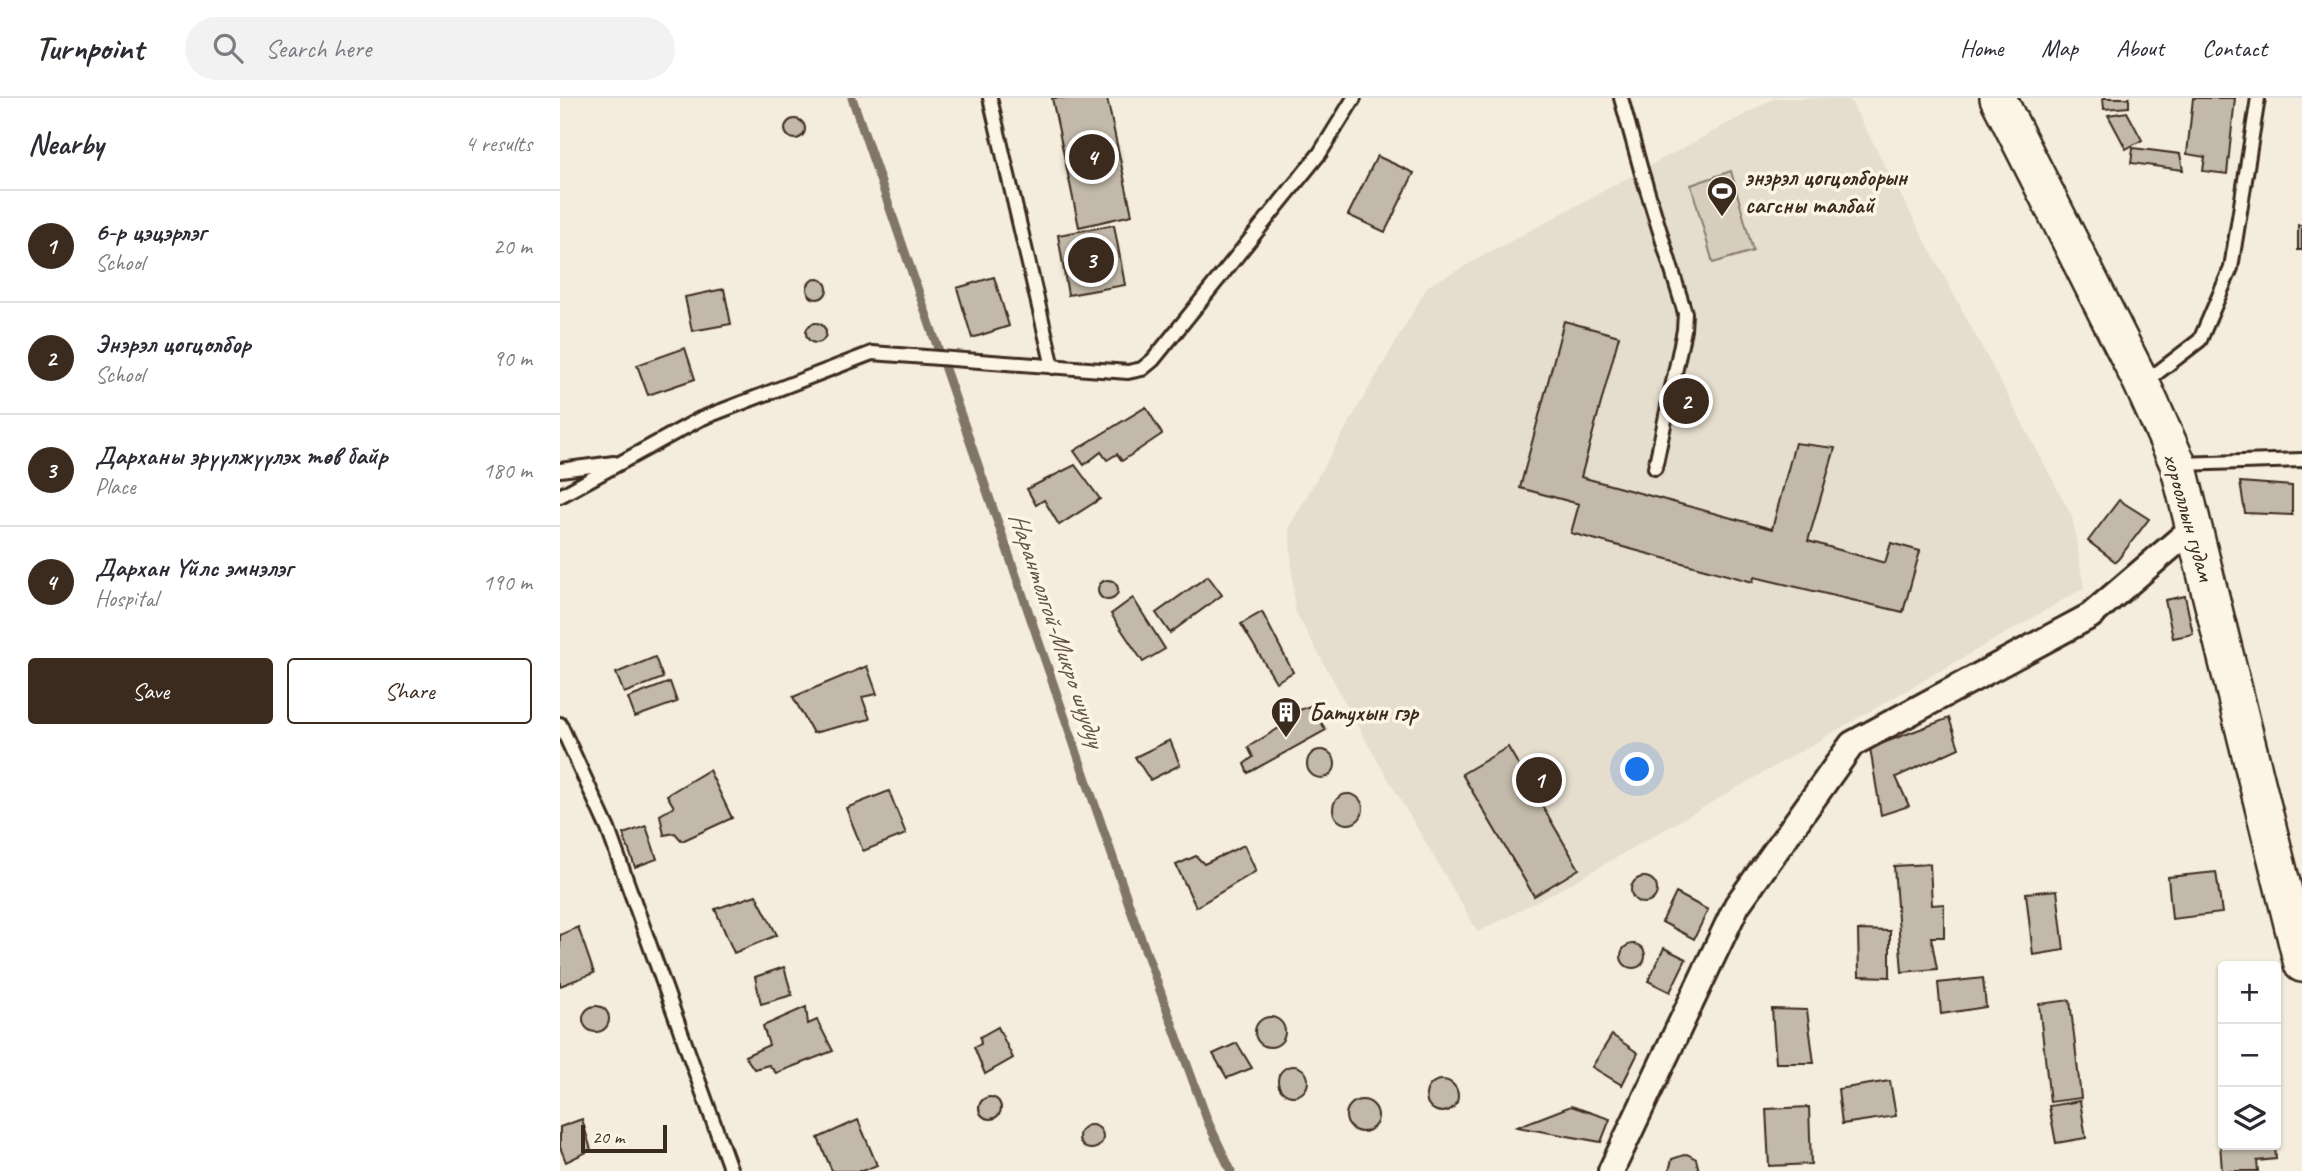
<!DOCTYPE html>
<meta charset="utf-8">
<style>
:root{--surface:#fff;--page:#f2f2f3;--text:#2b2b33;--muted:#7c7c81;--line:#e1e1e2;--accent:#3b2a1e}
body{margin:0;font-family:Caveat,sans-serif;background:var(--page);color:var(--text)}
.controls{position:absolute;right:21px;bottom:21px;display:grid;overflow:hidden;border-radius:7px;box-shadow:0 2px 5px #0004}
.controls button{width:63px;height:63px;display:grid;place-items:center;padding:0;border:0;border-bottom:2px solid var(--line);background:var(--surface);color:var(--text);font:35px sans-serif}
.scale{position:absolute;left:21px;bottom:18px;width:86px;box-sizing:border-box;padding-left:7px;border:4px solid #3b2a1e;border-top:0;font-size:19px;line-height:24px;white-space:nowrap;color:#3b2a1e;-webkit-text-stroke:5px #fcf5e5;paint-order:stroke}
.you{position:absolute;left:1078px;top:672px;width:24px;height:24px;margin:-18px;border:5px solid #fff;border-radius:50%;background:#1a73e8;box-shadow:0 0 0 10px #1a73e833}
.badge{display:grid;place-items:center;width:46px;height:46px;border-radius:50%;background:var(--accent);color:#fff;font-size:23px;font-weight:700}
.pin{position:absolute;translate:-50% -50%;border:4px solid #fff;box-shadow:0 2px 7px #0006}
.list{margin:0;padding:0;list-style:none}
h2{display:flex;justify-content:space-between;align-items:center;height:91px;margin:0;padding:0 28px;font-size:30px}
h2 small{font-size:23px;font-weight:400;color:var(--muted)}
.list li{display:grid;grid-template-columns:46px 1fr auto;gap:21px;align-items:center;box-sizing:border-box;height:112px;padding:0 28px;border-top:2px solid var(--line)}
.list b{display:block;font-size:26px;white-space:nowrap}
.list p{margin:0;font-size:23px;white-space:nowrap;color:var(--muted)}
.list em{font-size:23px;font-style:normal;color:var(--muted)}
.actions{display:flex;gap:14px;padding:21px 28px}
.actions a{flex:1;padding:16px 0;border:2px solid var(--accent);border-radius:7px;text-align:center;font-size:24px;color:var(--accent)}
.actions .main{background:var(--accent);color:#fff}
.icon{flex:none;width:38px;height:38px;fill:none;stroke:currentColor;stroke-width:2;stroke-linecap:round;stroke-linejoin:round}
.map{position:relative;flex:none;width:1742px;height:1073px;overflow:hidden}
header{display:flex;align-items:center;gap:42px;box-sizing:border-box;height:98px;padding:0 35px;background:var(--surface);border-bottom:2px solid var(--line)}
header strong{font-size:33px}
nav{display:flex;gap:38px;margin-inline-start:auto;font-size:24px}
.search{width:490px;height:63px;background:var(--page);display:flex;align-items:center;gap:18px;box-sizing:border-box;padding:0 24px;border-radius:38px;color:var(--muted);font-size:26px}
main{display:flex}
aside{flex:1;background:var(--surface)}
.map>svg:first-child{display:block}
</style>
<header>
<strong>Turnpoint</strong>
<div class="search"><svg class="icon" aria-label="search" viewBox="0 0 24 24"><circle cx="10" cy="10" r="6"/><path d="M15 15l6 6"/></svg>Search here</div>
<nav><a>Home</a><a>Map</a><a>About</a><a>Contact</a></nav>
</header>
<main>
<aside>
<h2>Nearby<small>4 results</small></h2>
<ul class="list">
<li><span class="badge">1</span><div><b>6-р цэцэрлэг</b><p>School</p></div><em>20 m</em></li>
<li><span class="badge">2</span><div><b>Энэрэл цогцолбор</b><p>School</p></div><em>90 m</em></li>
<li><span class="badge">3</span><div><b>Дарханы эрүүлжүүлэх төв байр</b><p>Place</p></div><em>180 m</em></li>
<li><span class="badge">4</span><div><b>Дархан Үйлс эмнэлэг</b><p>Hospital</p></div><em>190 m</em></li>
</ul>
<div class="actions"><a class="main">Save</a><a>Share</a></div>
</aside>
<div class="map">
<svg width="1742" height="1073" viewBox="0 0 1742 1073">
<rect width="100%" height="100%" fill="#f4eddd"/>
<filter id="ink" filterUnits="userSpaceOnUse"><feTurbulence type="fractalNoise" baseFrequency=".0143" numOctaves="2"/><feDisplacementMap in="SourceGraphic" scale="14" xChannelSelector="R" yChannelSelector="G"/><feConvolveMatrix kernelMatrix="1 2 1 2 8 2 1 2 1" color-interpolation-filters="sRGB"/></filter>
<g filter="url(#ink)">
<polygon fill="#e5ddce" points="1215,0 1289,0 1512,418 1524,490 1003,790 918,834 813,655 735,513 729,429 868,188"/>
<polygon fill="#d6cdbd" stroke="#887c6e" stroke-width="2" points="1171,73 1193,153 1153,165 1131,87"/>
<g fill="none" stroke-linecap="round" stroke-linejoin="round">
<polyline stroke="#817466" stroke-width="9" points="292,0 574,821 648,1024 671,1073"/>
</g>
<g fill="#c3b9aa" stroke="#3b2a1e" stroke-width="2">
<polygon points="492,0 547,0 572,117 519,129"/>
<polygon points="1543,0 1569,0 1569,9 1544,11"/>
<polygon points="1633,0 1675,0 1667,76 1643,73 1645,59 1627,56"/>
<polygon points="1567,14 1582,42 1566,51 1548,17"/>
<circle cx="235" cy="31" r="10"/>
<polygon points="1573,50 1620,56 1623,72 1571,65"/>
<polygon points="817,58 854,75 825,134 788,117"/>
<polygon points="554,127 565,187 508,197 498,137"/>
<rect x="1738" y="127" width="4" height="25"/>
<polygon points="434,179 449,228 412,240 397,190"/>
<circle cx="257" cy="191" r="10"/>
<polygon points="164,191 171,226 132,233 125,199"/>
<polygon points="1004,223 1059,238 1021,379 1212,431 1235,345 1275,350 1248,443 1325,465 1331,445 1360,453 1343,514 1194,479 1193,484 1011,435 1019,406 960,390"/>
<circle cx="256" cy="235" r="10"/>
<polygon points="125,250 135,281 88,297 77,267"/>
<polygon points="586,309 602,336 562,363 557,356 547,362 541,354 524,367 514,353"/>
<polygon points="515,367 540,401 499,427 484,402 476,407 467,391"/>
<polygon points="1680,384 1732,388 1732,417 1685,415"/>
<polygon points="1559,402 1589,421 1556,464 1528,443"/>
<polygon points="648,478 662,497 610,535 596,515"/>
<circle cx="548" cy="492" r="10"/>
<polygon points="1625,498 1633,536 1613,540 1605,502"/>
<polygon points="573,500 605,551 583,564 551,516"/>
<polygon points="702,514 733,574 716,584 681,526"/>
<polygon points="95,559 103,580 64,595 56,575"/>
<polygon points="307,568 317,596 302,599 310,621 253,635 233,599"/>
<polygon points="110,584 117,604 75,619 68,600"/>
<polygon points="750,608 766,632 688,675 684,666 693,659 688,649 724,627 724,618"/>
<polygon points="1389,620 1399,650 1336,679 1349,708 1321,717 1310,650"/>
<polygon points="610,642 620,667 590,682 575,659"/>
<polygon points="948,649 1019,771 974,798 902,676"/>
<circle cx="761" cy="666" r="14"/>
<polygon points="149,672 172,720 122,743 115,735 104,737 100,717 114,709 107,697"/>
<polygon points="329,693 346,736 303,753 286,710"/>
<circle cx="788" cy="711" r="15"/>
<polygon points="86,728 97,761 75,769 63,736"/>
<polygon points="684,747 696,773 636,809 616,767 636,758 644,766"/>
<polygon points="1370,766 1372,807 1384,806 1384,839 1371,839 1377,871 1342,874 1334,768"/>
<polygon points="1656,774 1662,815 1612,821 1608,779"/>
<circle cx="1084" cy="792" r="13"/>
<polygon points="1497,792 1504,852 1473,857 1466,795"/>
<polygon points="1116,795 1148,812 1134,841 1102,824"/>
<polygon points="196,797 217,837 174,855 155,811"/>
<polygon points="18,829 34,875 0,888 0,837"/>
<polygon points="1298,832 1330,833 1330,879 1299,878"/>
<circle cx="1073" cy="858" r="12"/>
<polygon points="1104,850 1126,861 1110,894 1088,883"/>
<polygon points="224,869 232,897 201,906 195,879"/>
<polygon points="1423,880 1426,909 1381,916 1378,885"/>
<polygon points="1510,902 1521,1000 1490,1004 1479,906"/>
<circle cx="36" cy="921" r="13"/>
<polygon points="246,909 248,926 257,922 273,953 216,975 209,967 194,971 185,958 209,947 203,928"/>
<polygon points="1212,911 1247,912 1254,965 1216,965"/>
<circle cx="710" cy="934" r="15"/>
<polygon points="438,929 453,960 425,976 414,949 421,946 420,939"/>
<polygon points="1052,937 1078,955 1062,987 1032,969"/>
<polygon points="677,945 692,970 667,980 653,956"/>
<circle cx="733" cy="983" r="15"/>
<circle cx="882" cy="998" r="16"/>
<polygon points="1330,983 1336,1018 1282,1026 1278,991"/>
<circle cx="430" cy="1010" r="11"/>
<circle cx="802" cy="1018" r="16"/>
<polygon points="1520,1003 1526,1040 1496,1045 1489,1008"/>
<polygon points="1011,1008 1050,1021 1041,1044 957,1029"/>
<polygon points="1249,1009 1251,1066 1209,1068 1206,1011"/>
<polygon points="22,1021 31,1052 6,1064 0,1049 0,1029"/>
<polygon points="298,1022 317,1067 303,1073 272,1073 258,1040"/>
<circle cx="531" cy="1039" r="12"/>
<polygon points="1659,1031 1663,1031 1663,1047 1715,1047 1716,1061 1697,1063 1698,1073 1662,1073"/>
<polygon points="1127,1056 1136,1061 1139,1073 1109,1073 1112,1061"/>
</g>
<g fill="none" stroke-linecap="round" stroke-linejoin="round">
<g stroke="#3b2a1e" stroke-width="18">
<g id="lane">
<polyline points="430,0 493,269"/>
<polyline points="1061,0 1081,72 1125,215 1124,232 1095,370"/>
<polyline points="1584,285 1640,242 1671,170 1698,0"/>
<polyline points="1620,366 1742,362"/>
<polyline points="0,372 54,365"/>
<polyline points="0,398 140,321 312,255 568,274 582,271 593,262 760,55 794,0"/>
<polyline points="0,626 48,731 171,1073"/>
</g>
</g>
<g stroke="#3b2a1e" stroke-width="30">
<polyline id="street" points="1051,1073 1177,807 1292,646 1530,518 1634,429"/>
</g>
<g stroke="#3b2a1e" stroke-width="40">
<polyline id="secondary" points="1438,0 1582,286 1618,366 1742,866"/>
</g>
<use href="#lane" stroke="#fcf5e5" stroke-width="12"/>
<use href="#street" stroke="#fcf5e5" stroke-width="24"/>
<use href="#secondary" stroke="#fcf5e5" stroke-width="35"/>
</g>
</g>
<defs>
<g id="stadium-pin" transform="scale(1.575)"><path d="M0 17L-7.5 6A9.5 9.5 0 1 1 7.5 6Z" fill="#3b2a1e" stroke="#fcf5e5"/><path d="M0-5a6.5 5 0 1 0 0 10a6.5 5 0 1 0 0-10ZM-3.5-1.8h7v3.6h-7Z" fill="#fff"/></g>
<g id="building-pin" transform="scale(1.575)"><path d="M0 17L-7.5 6A9.5 9.5 0 1 1 7.5 6Z" fill="#3b2a1e" stroke="#fcf5e5"/><path d="M-4-6H4V6H1V3H-1V6H-4ZM-2.5-4.3h1.7v1.8h-1.7ZM.8-4.3h1.7v1.8H.8ZM-2.5-1h1.7V.8h-1.7ZM.8-1h1.7V.8H.8Z" fill="#fff"/></g>
</defs>
<g fill-rule="evenodd">
<use href="#stadium-pin" x="1162" y="93"/>
<use href="#building-pin" x="726" y="614"/>
</g>
<g text-anchor="middle" dominant-baseline="central" stroke-width="7" stroke-linejoin="round" paint-order="stroke">
<g font-size="24" font-weight="bold" fill="#3b2a1e" stroke="#fcf5e5" text-anchor="start">
<text x="1185" y="79">энэрэл цогцолборын<tspan x="1185" dy="28">сагсны талбай</tspan></text>
<text x="749" y="614">Батухын гэр</text>
</g>
<g font-size="24" fill="#3b2a1e" stroke="#fcf5e5">
<text transform="translate(1629 419) rotate(74)">хорооллын гудам</text>
</g>
<g font-size="26" font-style="italic" fill="#645548" stroke="#fcf5e5">
<text transform="translate(497 531) rotate(71)">Нарантолгой-Микро шуудуу</text>
</g>
</g>
</svg>
<div class="controls">
<button>+</button>
<button>−</button>
<button><svg class="icon" aria-label="layers" viewBox="0 0 24 24"><path d="M12 4l9 5-9 5-9-5zM3 14l9 5 9-5"/></svg></button>
</div>
<div class="scale">20 m</div>
<div class="you"></div>
<div class="pin badge" style="left:979px;top:682px">1</div>
<div class="pin badge" style="left:1126px;top:303px">2</div>
<div class="pin badge" style="left:531px;top:162px">3</div>
<div class="pin badge" style="left:532px;top:59px">4</div>
</div>
</main>
